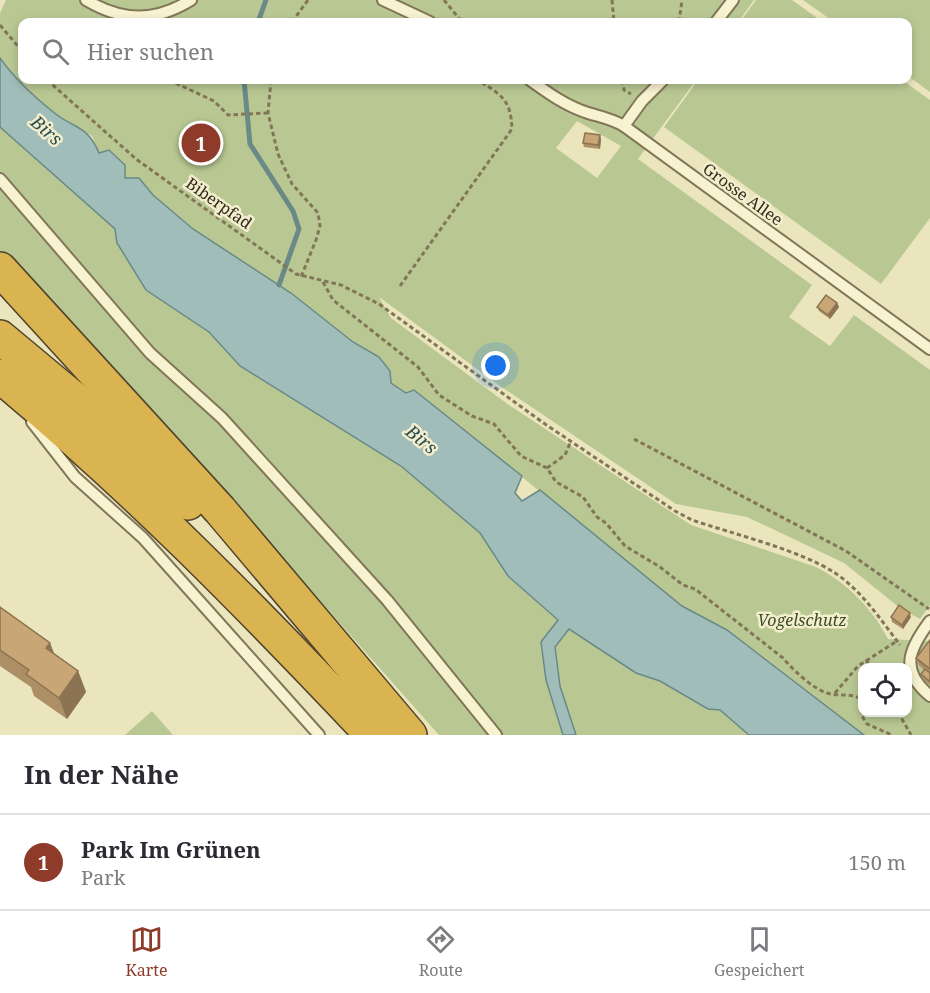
<!DOCTYPE html>
<html lang="de">
<meta charset="utf-8">
<style>
:root{--surface:#fff;--page:#f7f7f7;--text:#2b2b33;--muted:#7c7c81;--line:#e1e1e2;--accent:#8e3b2a}
body{margin:0;font-family:"Noto Serif",serif;background:var(--page);color:var(--text)}
.controls{position:absolute;right:18px;bottom:18px;display:grid;overflow:hidden;border-radius:12px;box-shadow:0 3px 9px #0003}
.controls button{width:54px;height:54px;display:grid;place-items:center;padding:0;border:0;border-bottom:2px solid var(--line);background:var(--surface);color:var(--text);font:30px sans-serif}
.you{position:absolute;left:496px;top:366px;width:21px;height:21px;margin:-15px;border:4px solid #fff;border-radius:50%;background:#1a73e8;box-shadow:0 0 0 9px #1a73e833}
.badge{display:grid;place-items:center;width:39px;height:39px;border-radius:50%;background:var(--accent);color:#fff;font-size:20px;font-weight:700}
.pin{position:absolute;translate:-50% -50%;border:3px solid #fff;box-shadow:0 2px 6px #0006}
.list{margin:0;padding:0;list-style:none}
h2{display:flex;justify-content:space-between;align-items:center;height:78px;margin:0;padding:0 24px;font-size:26px}
h2 small{font-size:20px;font-weight:400;color:var(--muted)}
.list li{display:grid;grid-template-columns:39px 1fr auto;gap:18px;align-items:center;box-sizing:border-box;height:96px;padding:0 24px;border-top:2px solid var(--line)}
.list b{display:block;font-size:22px;white-space:nowrap}
.list p{margin:0;font-size:20px;white-space:nowrap;color:var(--muted)}
.list em{font-size:20px;font-style:normal;color:var(--muted)}
.icon{flex:none;width:33px;height:33px;fill:none;stroke:currentColor;stroke-width:2;stroke-linecap:round;stroke-linejoin:round}
.map{position:relative;flex:none;width:930px;height:735px;overflow:hidden}
.search{position:absolute;background:var(--surface);box-shadow:0 3px 9px #0003;left:18px;right:18px;top:18px;height:66px;display:flex;align-items:center;gap:15px;box-sizing:border-box;padding:0 21px;border-radius:12px;color:var(--muted);font-size:22px}
.sheet{height:174px;background:var(--surface)}
nav{display:flex;justify-content:space-around;align-items:center;box-sizing:border-box;height:84px;border-top:2px solid var(--line);background:var(--surface);font-size:16px;color:var(--muted)}
nav a{display:grid;justify-items:center;gap:3px}
nav .on{color:var(--accent)}
.map>svg:first-child{display:block}
</style>
<div class="map">
<svg width="930" height="735" viewBox="0 0 930 735">
<rect width="100%" height="100%" fill="#ebe5be"/>
<g fill="#b9c893" fill-rule="evenodd">
<path d="M6 0H754L738 22H22V80H696L638 159 812 285 789 317 830 346 854 315 930 370V605L920 619 900 608 844 563 747 517 676 504 503 388 379 297 391 318 509 405 691 525 816 567C846 582 873 609 888 639L930 641V735H864L727 630 682 606 414 390 406 393 391 383 379 357 353 342 291 293 193 229 153 195 139 178H125L99 153 92 136 54 113 13 77 0 58V13ZM577 121 621 146 597 178 556 148ZM862 668H908V712H862Z"/>
<polygon points="756,0 792,0 823,22 740,22"/>
<polygon points="803,0 930,0 930,92 908,76 908,22 834,22"/>
<polygon points="698,80 902,80 930,100 930,218 881,284 664,127"/>
<polygon points="0,127 115,229 117,243 146,290 209,332 240,366 401,466 480,533 508,576 636,673 660,681 708,709 720,709 749,735 439,735 219,487 0,250"/>
<polygon points="152,711 173,735 125,735"/>
</g>
<path fill="#a1bdb9" stroke="#698a87" stroke-width="1.5" d="M0 58C14 78 32 95 52 111 73 129 87 124 99 153L109 150 125 165V178H139L153 195 193 229 291 293 353 342 379 357 390 371 391 383 406 393 414 390 522 476 515 493 522 501 540 490 682 606 727 630 864 735H749L720 710 708 709 660 681 636 673 569 629 555 647 560 686 576 735H563L546 680 541 642 558 620 508 576 480 533 401 466 240 366 209 332 146 290 117 243 115 229 0 127Z"/>
<g fill="none" stroke-linecap="round" stroke-linejoin="round">
<g stroke="#698a87" stroke-width="5">
<polyline points="258,22 266,0"/>
<polyline points="244,80 250,144 293,211 299,229 279,285"/>
</g>
<g stroke="#827658" stroke-width="14">
<g id="service">
<path d="M86 0C123 22 155 22 191 0"/>
<polyline points="383,0 430,22"/>
<polyline points="716,22 733,0"/>
<path d="M530 80C548 93 566 106 588 113 601 117 612 119 624 126L930 349"/>
<polyline points="624,126 642,101 663,80"/>
<polyline points="0,179 150,353 222,418 387,600 496,735"/>
<polyline points="32,422 75,477 143,538 319,735"/>
<path d="M930 621C909 649 899 670 930 696"/>
</g>
</g>
<g stroke="#50432c" stroke-width="36">
<g id="motorway">
<polyline points="0,269 220,510 410,735"/>
<polyline points="0,337 84,407 188,503"/>
<path d="M0 376C133 486 253 609 372 735"/>
</g>
</g>
<g stroke="#827658" stroke-width="3" stroke-dasharray="4.5 3" stroke-linecap="butt">
<polyline points="444,0 462,22"/>
<polyline points="612,0 614,22"/>
<polyline points="292,22 308,0"/>
<polyline points="679,22 682,0"/>
<polyline points="0,25 22,51"/>
<path d="M47 80 136 159 296 274 341 285 379 304 545 424 675 511 692 520C733 534 800 550 835 573 862 591 881 620 900 645"/>
<polyline points="169,80 214,101 228,115 267,113"/>
<polyline points="271,80 268,113 278,154 292,184 318,213 320,226 316,240 301,277"/>
<polyline points="622,80 624,90 631,94"/>
<path d="M323 282 333 300 418 367 439 395 472 416 494 424 521 456 547 468 556 482 583 497 597 517 606 523 625 546 660 567 683 585 695 589 783 658C792 669 813 689 827 693 839 697 852 692 862 700"/>
<path d="M400 286 512 129C511 99 501 95 478 80"/>
<polyline points="634,439 846,551 929,609"/>
<polyline points="547,468 565,455 571,441"/>
<polyline points="866,660 871,668"/>
<polyline points="835,693 858,666 897,641"/>
<polyline points="862,709 862,716 867,724 892,735"/>
<polyline points="898,712 911,735"/>
</g>
<use href="#service" stroke="#f7f2d0" stroke-width="10"/>
<use href="#motorway" stroke="#d9b450" stroke-width="33"/>
</g>
<g fill="#ac8f65">
<polygon points="601,139 600,149 584,147 583,143"/>
<polygon points="837,303 839,307 830,319 819,311 817,307"/>
<polygon points="0,607 50,643 54,654 78,671 86,692 67,719 34,696 31,687 0,666"/>
<polygon points="891,617 911,617 903,629 892,622"/>
<polygon points="930,640 930,685 922,678 921,674 924,670 919,665 916,658"/>
</g>
<g fill="#8c7452">
<polygon points="600,135 601,139 600,149 598,145"/>
<polygon points="837,303 839,307 830,319 828,315"/>
<polygon points="910,613 911,617 903,629 902,625"/>
<polygon points="50,643 58,664 46,648"/>
<polygon points="78,671 86,692 67,719 59,698"/>
</g>
<g fill="#c8a675" stroke="#8c7452" stroke-width="1.5">
<polygon points="585,133 600,135 598,145 583,143"/>
<polygon points="826,295 837,303 828,315 817,307"/>
<polygon points="899,605 910,613 902,625 891,617"/>
<polygon points="0,607 50,643 46,648 78,671 59,698 26,674 29,670 0,650"/>
<polygon points="930,640 930,669 916,658"/>
<polygon points="925,669 930,673 930,679 929,681 921,674"/>
</g>
<g text-anchor="middle" dominant-baseline="central" stroke-width="5" stroke-linejoin="round" paint-order="stroke">
<g font-size="16" fill="#322a1c" stroke="#f3eecd">
<text transform="translate(743 194) rotate(36)">Grosse Allee</text>
<text transform="translate(219 203) rotate(35)">Biberpfad</text>
</g>
<g font-size="16" font-style="italic" fill="#3c4e23" stroke="#f3eecd">
<text x="802" y="620">Vogelschutz</text>
</g>
<g font-size="18" font-style="italic" fill="#2b4e52" stroke="#f3eecd">
<text transform="translate(47 130) rotate(41)">Birs</text>
<text transform="translate(422 439) rotate(39)">Birs</text>
</g>
</g>
</svg>
<div class="controls">
<button><svg class="icon" aria-label="locate" viewBox="0 0 24 24"><circle cx="12" cy="12" r="6"/><path d="M12 2v4M12 18v4M2 12h4M18 12h4"/></svg></button>
</div>
<div class="you"></div>
<div class="pin badge" style="left:201px;top:143px">1</div>
<div class="search"><svg class="icon" aria-label="search" viewBox="0 0 24 24"><circle cx="10" cy="10" r="6"/><path d="M15 15l6 6"/></svg>Hier suchen</div>
</div>
<section class="sheet">
<h2>In der Nähe<small></small></h2>
<ul class="list">
<li><span class="badge">1</span><div><b>Park Im Grünen</b><p>Park</p></div><em>150 m</em></li>
</ul>
</section>
<nav>
<a class="on"><svg class="icon" aria-label="map" viewBox="0 0 24 24"><path d="M3 6l6-2 6 2 6-2v14l-6 2-6-2-6 2zM9 4v14M15 6v14"/></svg>Karte</a>
<a><svg class="icon" aria-label="directions" viewBox="0 0 24 24"><path d="M12 3l9 9-9 9-9-9zM9 14v-3h6M13 9l2 2-2 2"/></svg>Route</a>
<a><svg class="icon" aria-label="saved" viewBox="0 0 24 24"><path d="M7 4h10v16l-5-4-5 4z"/></svg>Gespeichert</a>
</nav>
